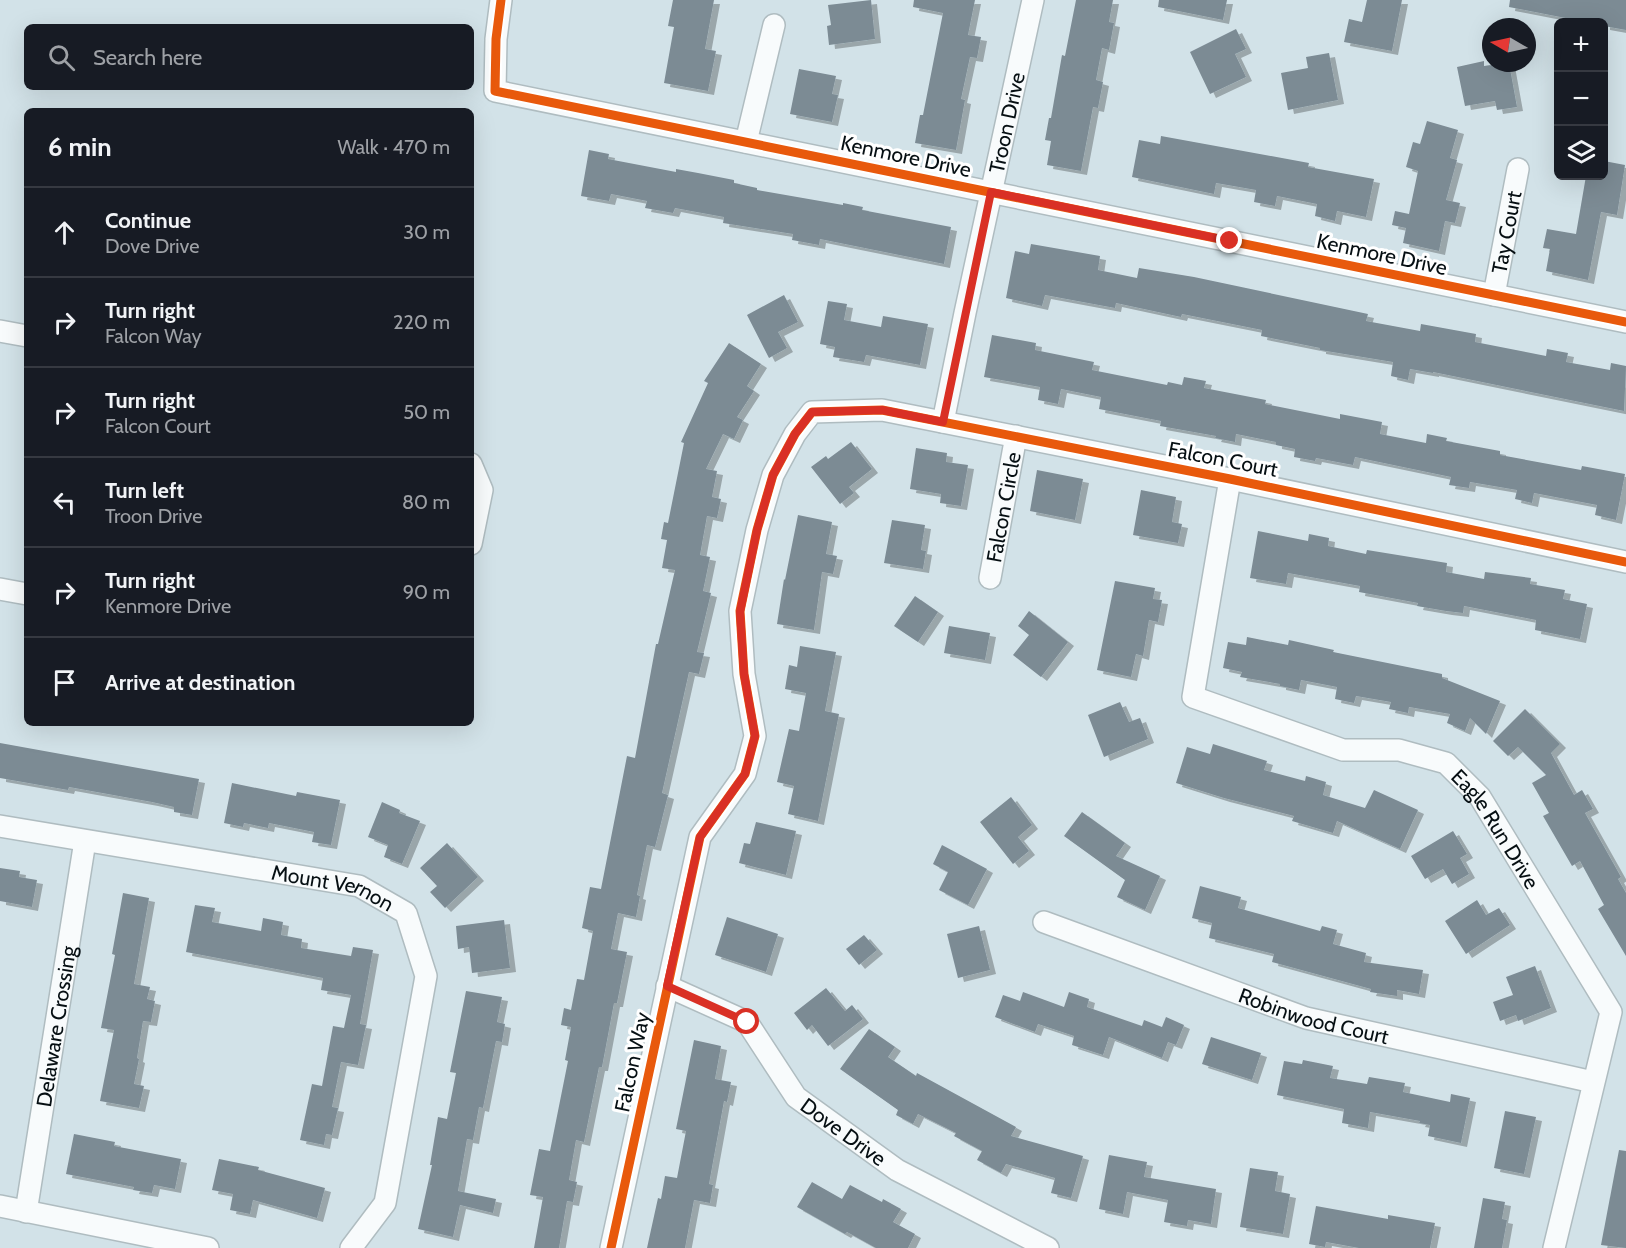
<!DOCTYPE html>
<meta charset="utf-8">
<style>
:root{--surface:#171b24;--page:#242831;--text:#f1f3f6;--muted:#9ea1a6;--line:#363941}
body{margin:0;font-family:Cabin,sans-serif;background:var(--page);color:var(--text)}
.controls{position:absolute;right:18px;top:18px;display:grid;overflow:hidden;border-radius:9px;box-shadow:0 6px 24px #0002}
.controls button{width:54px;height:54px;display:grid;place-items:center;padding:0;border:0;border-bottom:2px solid var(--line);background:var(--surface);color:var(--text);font:30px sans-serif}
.compass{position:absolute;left:1482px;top:18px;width:54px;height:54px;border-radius:50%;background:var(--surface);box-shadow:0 6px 24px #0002;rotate:279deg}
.stop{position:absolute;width:18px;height:18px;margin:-14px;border:4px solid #d93025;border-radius:50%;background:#fff}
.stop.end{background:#d93025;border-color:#fff;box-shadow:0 2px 6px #0008}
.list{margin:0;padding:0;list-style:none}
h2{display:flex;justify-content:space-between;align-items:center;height:78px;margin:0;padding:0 24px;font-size:26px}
h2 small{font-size:20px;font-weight:400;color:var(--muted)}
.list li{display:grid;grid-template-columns:39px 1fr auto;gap:18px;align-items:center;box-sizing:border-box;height:90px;padding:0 24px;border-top:2px solid var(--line)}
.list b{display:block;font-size:22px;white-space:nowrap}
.list p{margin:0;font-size:20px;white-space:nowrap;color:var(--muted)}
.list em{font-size:20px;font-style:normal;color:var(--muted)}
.icon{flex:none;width:33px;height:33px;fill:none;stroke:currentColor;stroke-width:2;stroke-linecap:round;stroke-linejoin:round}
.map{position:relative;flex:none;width:1626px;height:1248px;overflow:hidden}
.search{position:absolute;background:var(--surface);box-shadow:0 6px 24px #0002;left:24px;top:24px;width:450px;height:66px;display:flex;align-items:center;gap:15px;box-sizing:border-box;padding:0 21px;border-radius:9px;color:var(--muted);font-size:22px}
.panel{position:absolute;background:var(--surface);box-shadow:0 6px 24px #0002;left:24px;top:108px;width:450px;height:618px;border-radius:9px}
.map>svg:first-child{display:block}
</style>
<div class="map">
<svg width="1626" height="1248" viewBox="0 0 1626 1248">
<defs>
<filter id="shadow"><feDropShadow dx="6" dy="4" stdDeviation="0" flood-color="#0004"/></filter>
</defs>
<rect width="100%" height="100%" fill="#d2e2e8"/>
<g fill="#7c8b94" filter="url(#shadow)">
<polygon points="673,0 714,0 705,49 716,51 708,91 664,83 674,27 668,26"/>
<polygon points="871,0 875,39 829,45 827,26 831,25 828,5"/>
<polygon points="914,0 975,0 968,35 981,37 977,58 970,57 961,99 965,100 956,150 915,143 920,115 923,115 943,13 913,7"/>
<polygon points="1076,0 1113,0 1109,22 1114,23 1109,50 1102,48 1096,80 1103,82 1098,108 1093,107 1081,171 1047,165 1051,141 1045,140 1049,118 1051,118 1062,55 1065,56"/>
<polygon points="1159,0 1227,0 1223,20 1158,7"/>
<polygon points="1367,0 1402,0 1392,51 1344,42 1349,19 1362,22"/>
<polygon points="1510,0 1626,0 1626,30 1604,26 1604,22 1586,22 1509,7"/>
<polygon points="1236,29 1246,49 1235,54 1246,77 1210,94 1190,52"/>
<polygon points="1329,53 1338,100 1288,110 1281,73 1308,68 1306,57"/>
<polygon points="1484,61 1484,66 1509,63 1517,107 1497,110 1495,101 1465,106 1457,67"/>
<polygon points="799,69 836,76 832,94 838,95 832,122 790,114"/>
<polygon points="1427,121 1458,130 1450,158 1457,160 1446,200 1460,203 1455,223 1445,221 1439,251 1403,243 1406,228 1392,225 1395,211 1409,214 1418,171 1406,167 1413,142 1420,144"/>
<polygon points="1161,136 1309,163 1308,167 1374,179 1366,217 1337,211 1335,221 1315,216 1317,204 1277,196 1275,206 1254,202 1256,190 1216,183 1214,194 1132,177 1139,140 1160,144"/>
<polygon points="589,150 609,154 608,159 676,172 676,169 698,173 734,180 734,183 757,188 757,190 843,205 843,203 863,207 862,210 951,227 944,264 820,239 819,245 792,240 793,234 723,223 724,217 691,211 675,208 673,213 645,208 647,201 611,194 609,201 581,196"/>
<polygon points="1604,161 1625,165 1617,215 1601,212 1588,280 1546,271 1550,249 1543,248 1547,229 1576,234 1586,176 1604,176"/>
<polygon points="1031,244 1100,256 1098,270 1137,278 1139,268 1194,277 1368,314 1366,321 1420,331 1421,324 1476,334 1475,342 1546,356 1547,349 1568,353 1566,362 1610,370 1611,363 1626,366 1624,411 1433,372 1433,373 1410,369 1408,380 1391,376 1393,362 1320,350 1320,348 1261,336 1262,330 1182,314 1181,317 1116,303 1115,308 1045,295 1042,306 1006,298 1015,251 1029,254"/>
<polygon points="784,295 798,322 778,332 787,348 769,358 747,315"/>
<polygon points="828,301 847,304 844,320 881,327 883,316 928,324 920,365 866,355 864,362 833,357 835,347 820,344"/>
<polygon points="992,335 1036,343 1035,350 1094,362 1092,370 1167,385 1168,382 1182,385 1184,377 1206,381 1204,388 1266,400 1265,404 1340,419 1340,414 1382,422 1380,434 1426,443 1427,434 1447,438 1446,441 1500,451 1500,455 1581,470 1582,466 1625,474 1616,520 1595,515 1597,505 1534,493 1532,503 1515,499 1517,490 1470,482 1469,488 1449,485 1451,477 1355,457 1353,465 1316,458 1315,461 1294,457 1295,449 1276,445 1276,442 1236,434 1235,442 1215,438 1216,436 1160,426 1161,421 1099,409 1101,397 1061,389 1058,404 1038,400 1040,387 984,377"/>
<polygon points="729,343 761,364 747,386 754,391 737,417 743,420 734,439 723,434 706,469 717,471 712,497 721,499 717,518 707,516 700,555 710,557 703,591 711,593 697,652 704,653 699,674 689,672 662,793 668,795 655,847 647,845 637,895 640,896 636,917 618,913 611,949 627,952 617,1003 614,1003 602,1067 599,1067 584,1142 576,1140 569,1180 577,1182 573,1202 567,1201 559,1248 534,1248 543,1197 530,1195 539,1149 550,1151 568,1061 565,1060 571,1027 561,1025 564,1008 571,1010 577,979 584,980 593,931 582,928 590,887 601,889 627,756 635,758 656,644 658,644 675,570 662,568 667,540 661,539 664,522 668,523 684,443 681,442 708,383 704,381"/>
<polygon points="851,442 872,469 849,487 854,493 840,504 811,467 826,456 828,459"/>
<polygon points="916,448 947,453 946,462 968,465 961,506 940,503 941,494 910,489"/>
<polygon points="1037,470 1083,479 1075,520 1030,511"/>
<polygon points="1141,490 1176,497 1172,522 1182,524 1178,543 1133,535"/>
<polygon points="798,515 832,522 826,554 837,556 833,574 822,572 814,630 777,624 784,579 785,580"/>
<polygon points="892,520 925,525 921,550 926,551 923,569 884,563"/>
<polygon points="1258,531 1308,541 1309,534 1329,538 1328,546 1366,554 1367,550 1447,563 1446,572 1484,579 1485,572 1531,578 1530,584 1565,590 1563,599 1587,604 1580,639 1535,630 1536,620 1464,606 1463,613 1446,611 1417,606 1418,603 1359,592 1360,586 1288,573 1286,584 1250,578"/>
<polygon points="1115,581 1155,588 1153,599 1162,600 1158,622 1149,620 1143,656 1136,654 1131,677 1097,670"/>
<polygon points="915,596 938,612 918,642 894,626"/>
<polygon points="1029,611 1068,642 1041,677 1013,655 1029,635 1018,626"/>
<polygon points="949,626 990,633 985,660 944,653"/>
<polygon points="1247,637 1288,645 1289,640 1334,650 1333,652 1442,674 1442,678 1500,701 1486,734 1470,718 1465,731 1447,723 1450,714 1409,707 1408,713 1389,709 1391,702 1356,696 1354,703 1335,699 1337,687 1301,680 1299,690 1280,686 1280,684 1240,677 1242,672 1223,668 1228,642 1246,645"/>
<polygon points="800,646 836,652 825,711 839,714 818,821 788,814 794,786 777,782 789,729 799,731 806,693 785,689 789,665 797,667"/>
<polygon points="1120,702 1129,722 1140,718 1148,739 1104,757 1088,715"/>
<polygon points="1525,709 1560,744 1551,753 1574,795 1582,790 1593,809 1585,813 1621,877 1618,879 1626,893 1626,956 1598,909 1604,905 1580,861 1572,866 1543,816 1549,813 1532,783 1546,775 1518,747 1508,756 1493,741"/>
<polygon points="0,743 199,779 192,815 174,812 174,807 152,802 69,787 68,790 0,778"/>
<polygon points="1213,744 1267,761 1264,770 1305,781 1306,776 1326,782 1323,795 1365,808 1374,790 1418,810 1400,849 1337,821 1333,833 1292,821 1294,816 1224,798 1176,783 1187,747 1210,754"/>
<polygon points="232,783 296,796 297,792 340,800 331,845 312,842 314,832 269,823 268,828 244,823 243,827 224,823"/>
<polygon points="1011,797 1032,825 1018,837 1029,851 1013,864 980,822"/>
<polygon points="382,802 400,810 399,813 420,821 402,864 384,857 388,845 368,837"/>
<polygon points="1082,812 1125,843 1116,856 1160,876 1145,910 1117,897 1125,880 1064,836"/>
<polygon points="756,822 796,831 786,875 739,863 744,843 750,844"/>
<polygon points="1453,831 1467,854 1460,858 1469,874 1452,884 1443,869 1425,879 1411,856"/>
<polygon points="447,843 478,877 445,908 430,892 437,886 420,868"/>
<polygon points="942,845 987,869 968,905 939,890 948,872 933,864"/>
<polygon points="0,868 20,871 19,877 37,880 32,907 0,901"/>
<polygon points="1200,886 1241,897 1238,908 1320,931 1322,926 1337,930 1333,944 1366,953 1364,962 1423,970 1419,994 1397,990 1397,996 1370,992 1371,989 1272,962 1274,954 1209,938 1212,923 1192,918"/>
<polygon points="123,893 149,898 134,984 150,987 147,999 155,1001 151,1022 143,1021 137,1058 139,1059 134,1084 144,1086 139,1108 100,1101 114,1030 101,1028 115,955 112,954"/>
<polygon points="1477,900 1486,915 1499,908 1510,925 1466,954 1445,921"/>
<polygon points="195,905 215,908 212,922 261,931 263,918 283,922 281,935 302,939 301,948 351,956 353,947 373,950 360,1024 366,1025 358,1065 341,1062 332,1107 338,1108 332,1135 326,1134 324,1145 300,1140 312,1084 322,1086 333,1026 344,1028 351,995 321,990 323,978 186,952"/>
<polygon points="727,917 778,934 766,972 715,955"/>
<polygon points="504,920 510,968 472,973 469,947 458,949 456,926"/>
<polygon points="979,926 990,970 958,978 947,934"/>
<polygon points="864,935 877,950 859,965 846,949"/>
<polygon points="1535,966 1551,1008 1518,1021 1516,1015 1500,1021 1493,1002 1513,995 1506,977"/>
<polygon points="826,988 845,1011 852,1005 863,1019 828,1046 812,1025 807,1030 794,1013"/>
<polygon points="466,991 502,997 497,1022 505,1024 502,1042 496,1041 483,1108 479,1107 473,1140 467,1139 458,1191 496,1199 493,1213 460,1205 453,1237 418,1229 432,1165 430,1165 438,1117 447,1119 456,1073 450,1072"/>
<polygon points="1023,992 1064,1007 1069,992 1089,999 1087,1007 1142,1026 1144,1020 1162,1027 1166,1017 1184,1025 1176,1045 1168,1042 1162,1058 1109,1037 1103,1055 1072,1045 1074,1036 1038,1024 1035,1032 995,1017 1003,995 1020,1001"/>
<polygon points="869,1029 895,1047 888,1057 916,1076 917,1073 1016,1127 1011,1136 1083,1156 1071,1198 1051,1193 1055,1178 1006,1164 1001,1173 977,1160 982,1151 954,1136 956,1133 918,1114 913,1124 896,1115 898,1110 840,1069"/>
<polygon points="1211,1037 1261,1053 1252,1080 1202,1064"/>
<polygon points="694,1040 721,1046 715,1079 731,1082 727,1102 724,1101 709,1184 713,1185 710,1203 694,1200 685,1248 647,1248 658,1198 661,1199 665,1176 677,1178 686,1131 676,1129"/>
<polygon points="1303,1060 1333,1066 1330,1078 1367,1084 1369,1077 1405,1083 1403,1092 1450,1102 1451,1094 1470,1098 1461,1143 1428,1136 1430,1125 1419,1123 1420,1121 1370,1112 1368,1128 1342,1123 1344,1109 1277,1095 1284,1061 1302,1064"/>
<polygon points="1505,1111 1536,1117 1524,1174 1494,1168"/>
<polygon points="74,1134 115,1142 114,1146 181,1159 175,1189 154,1185 152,1193 133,1190 134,1187 66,1174"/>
<polygon points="1619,1150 1626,1151 1626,1248 1601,1245"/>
<polygon points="1109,1155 1147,1162 1144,1177 1216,1189 1211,1224 1188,1220 1187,1226 1164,1222 1168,1200 1127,1192 1123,1214 1099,1209"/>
<polygon points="219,1159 259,1167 258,1170 325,1188 317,1218 253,1200 250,1214 230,1210 233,1194 212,1190"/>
<polygon points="1250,1168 1278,1172 1275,1191 1290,1194 1283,1234 1240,1227"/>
<polygon points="812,1182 842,1199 850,1185 882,1202 883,1199 901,1209 893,1222 915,1234 908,1248 876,1248 847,1232 845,1234 797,1207"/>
<polygon points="1483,1198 1505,1202 1502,1219 1507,1220 1502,1248 1474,1248"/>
<polygon points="1316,1206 1388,1219 1388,1215 1435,1223 1430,1248 1359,1248 1326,1242 1325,1247 1309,1244"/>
</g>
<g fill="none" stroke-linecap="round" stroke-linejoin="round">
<g stroke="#afbcc0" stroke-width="24">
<g id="minor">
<polyline points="501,0 496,39 495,91 1626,322"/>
<polyline points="746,142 774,25"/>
<path id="s1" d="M1494 295 1518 169"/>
<polyline points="0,331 27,336"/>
<path id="s2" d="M943 422 965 313 1033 0"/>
<polyline points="471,464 482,490 471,544"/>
<path id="s3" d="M1230 479 1193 697 1343 750H1399L1446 763 1480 797 1611 1012 1554 1248"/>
<path id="s4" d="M990 578 1016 436"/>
<polyline points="0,589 27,594"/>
<path id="s5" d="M0 826 359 886 406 913 426 976 385 1203 351 1248"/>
<path id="s6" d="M1044 922 1306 1018 1593 1082"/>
<path id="s7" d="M667 986 747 1022 796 1097 897 1170 1048 1248"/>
<polyline points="0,1206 208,1248"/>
<path id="s8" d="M26 1212 85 841"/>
<polyline points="611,1248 700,837 745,774 755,736 744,674 740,611 757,530 773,475 795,434 812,412 882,410 1230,479 1626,562"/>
</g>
</g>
<use href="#minor" stroke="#f8fbfc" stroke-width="21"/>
<g stroke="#fff" stroke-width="13">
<g id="cycleway">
<polyline points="501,0 496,39 495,91 1626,322"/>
<polyline points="611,1248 700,837 745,774 755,736 744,674 740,611 757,530 773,475 795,434 812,412 882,410 1230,479 1626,562"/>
</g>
</g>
<use href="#cycleway" stroke="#e8590c" stroke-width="9"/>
</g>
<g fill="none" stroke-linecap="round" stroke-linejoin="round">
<polyline stroke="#d93025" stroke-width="8" points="747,1022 667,986 700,837 745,774 755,736 744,674 740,612 757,530 773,475 795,434 812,412 882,410 943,422 991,192 1230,241"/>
</g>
<g text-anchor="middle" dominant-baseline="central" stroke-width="6" stroke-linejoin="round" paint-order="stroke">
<g font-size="21" fill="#060f13" stroke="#fff">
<text stroke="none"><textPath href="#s2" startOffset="306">Troon Drive</textPath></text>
<text transform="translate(906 156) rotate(12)">Kenmore Drive</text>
<text stroke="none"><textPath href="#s1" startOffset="64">Tay Court</textPath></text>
<text transform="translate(1382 254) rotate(12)">Kenmore Drive</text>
<text transform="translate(1223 459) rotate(11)">Falcon Court</text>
<text stroke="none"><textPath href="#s4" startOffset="72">Falcon Circle</textPath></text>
<text stroke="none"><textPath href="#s3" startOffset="568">Eagle Run Drive</textPath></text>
<text stroke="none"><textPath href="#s5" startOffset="339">Mount Vernon</textPath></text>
<text stroke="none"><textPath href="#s6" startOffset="286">Robinwood Court</textPath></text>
<text stroke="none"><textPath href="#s8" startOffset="188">Delaware Crossing</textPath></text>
<text transform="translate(632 1062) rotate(-78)">Falcon Way</text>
<text stroke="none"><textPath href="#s7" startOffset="236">Dove Drive</textPath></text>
</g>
</g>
</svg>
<div class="controls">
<button>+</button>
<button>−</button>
<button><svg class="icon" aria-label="layers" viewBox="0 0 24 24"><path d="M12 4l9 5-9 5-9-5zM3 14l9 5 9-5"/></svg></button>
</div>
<svg class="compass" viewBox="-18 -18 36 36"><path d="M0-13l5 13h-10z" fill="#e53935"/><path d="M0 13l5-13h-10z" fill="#9ea1a6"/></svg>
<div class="stop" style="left:747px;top:1022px"></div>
<div class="stop end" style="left:1230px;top:241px"></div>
<div class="search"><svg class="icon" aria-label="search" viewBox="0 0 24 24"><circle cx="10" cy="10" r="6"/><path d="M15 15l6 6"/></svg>Search here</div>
<section class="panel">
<h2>6 min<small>Walk · 470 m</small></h2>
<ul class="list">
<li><svg class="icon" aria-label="ahead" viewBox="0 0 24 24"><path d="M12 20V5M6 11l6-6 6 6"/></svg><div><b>Continue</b><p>Dove Drive</p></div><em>30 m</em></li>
<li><svg class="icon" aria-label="right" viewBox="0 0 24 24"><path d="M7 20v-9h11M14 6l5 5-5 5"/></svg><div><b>Turn right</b><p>Falcon Way</p></div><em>220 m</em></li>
<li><svg class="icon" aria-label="right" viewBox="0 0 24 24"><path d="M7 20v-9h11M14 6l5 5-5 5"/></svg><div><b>Turn right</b><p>Falcon Court</p></div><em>50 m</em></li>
<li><svg class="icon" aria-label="left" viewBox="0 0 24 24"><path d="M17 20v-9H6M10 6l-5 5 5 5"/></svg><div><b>Turn left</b><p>Troon Drive</p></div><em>80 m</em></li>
<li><svg class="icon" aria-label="right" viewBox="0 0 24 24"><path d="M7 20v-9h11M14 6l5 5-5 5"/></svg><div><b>Turn right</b><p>Kenmore Drive</p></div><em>90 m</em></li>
<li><svg class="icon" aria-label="arrive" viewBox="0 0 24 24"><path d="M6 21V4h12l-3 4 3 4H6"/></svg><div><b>Arrive at destination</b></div></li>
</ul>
</section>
</div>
